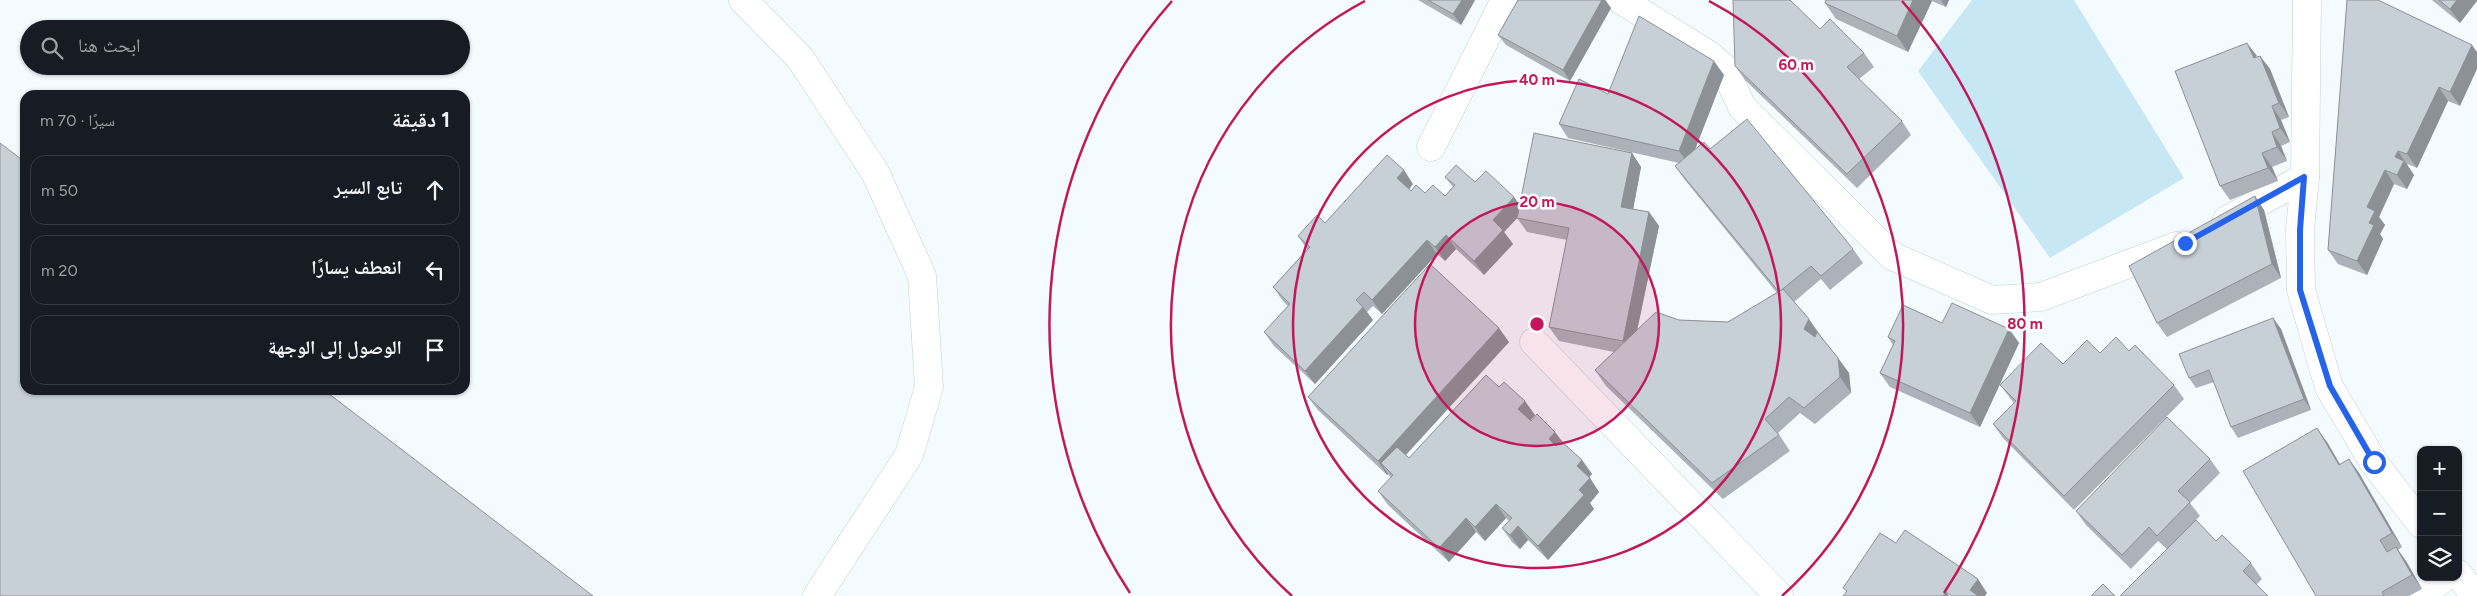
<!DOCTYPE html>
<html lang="ar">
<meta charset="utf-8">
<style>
:root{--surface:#171b24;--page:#20242c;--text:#f1f3f6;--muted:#9ea1a6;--line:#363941}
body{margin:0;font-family:Figtree,"Noto Naskh Arabic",sans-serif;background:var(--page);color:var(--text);direction:rtl}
.controls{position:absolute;right:15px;bottom:15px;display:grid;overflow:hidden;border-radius:10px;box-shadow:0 1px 4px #0004}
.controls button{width:45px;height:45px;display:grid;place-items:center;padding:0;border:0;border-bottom:1px solid var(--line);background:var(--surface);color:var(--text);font:25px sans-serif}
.stop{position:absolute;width:15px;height:15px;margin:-11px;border:4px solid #2563eb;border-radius:50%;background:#fff}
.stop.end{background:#2563eb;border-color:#fff;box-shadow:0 1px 5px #0008}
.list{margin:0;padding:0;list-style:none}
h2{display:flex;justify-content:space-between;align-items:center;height:65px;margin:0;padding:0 20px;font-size:21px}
h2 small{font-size:16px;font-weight:400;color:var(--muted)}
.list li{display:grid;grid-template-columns:32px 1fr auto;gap:15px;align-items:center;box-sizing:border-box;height:70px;margin:0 10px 10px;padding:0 10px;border:1px solid var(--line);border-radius:15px}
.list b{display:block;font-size:19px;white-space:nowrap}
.list em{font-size:16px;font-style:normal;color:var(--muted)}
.icon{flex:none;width:28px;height:28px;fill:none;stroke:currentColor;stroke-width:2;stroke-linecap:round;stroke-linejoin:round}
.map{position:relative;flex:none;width:2477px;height:596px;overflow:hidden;direction:ltr}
.search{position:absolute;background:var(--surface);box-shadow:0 1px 4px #0004;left:20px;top:20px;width:450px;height:55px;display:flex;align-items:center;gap:12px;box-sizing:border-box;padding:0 18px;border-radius:28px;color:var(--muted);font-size:19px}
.panel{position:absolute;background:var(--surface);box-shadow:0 1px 4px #0004;left:20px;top:90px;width:450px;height:305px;border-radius:15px;direction:rtl}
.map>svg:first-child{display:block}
</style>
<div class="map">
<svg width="2477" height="596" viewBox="0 0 2477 596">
<rect width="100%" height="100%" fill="#f4fbfe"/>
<polygon fill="#c6e7f3" points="1972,0 2074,0 2184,178 2050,258 1918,71"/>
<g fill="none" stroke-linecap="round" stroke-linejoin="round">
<g stroke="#c3cfd4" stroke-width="29">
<g id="minor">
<polyline points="743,0 800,58 875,172 922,276 929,387 909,455 817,596"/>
<polyline points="1621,0 1709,55 1724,68 1742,107 1892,256 1992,300 2041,297 2176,246"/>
<polyline points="2307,0 2305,177 2300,230 2301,290 2329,387 2374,463 2421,524"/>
<polyline points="1431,147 1505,0"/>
<polyline points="2227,220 2305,177"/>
<polyline points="1534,342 1779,596"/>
<polyline points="2458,574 2475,596"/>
<polyline points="2423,596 2444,577"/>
</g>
</g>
<use href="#minor" stroke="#fff" stroke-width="28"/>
</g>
<g fill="#abb2b9">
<polygon points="1418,0 1475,0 1461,25"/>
<polygon points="1518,0 1605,0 1611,8 1570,81 1506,45 1498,35"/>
<polygon points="1826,0 1949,0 1946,7 1932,1 1908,52 1836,19 1825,3"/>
<polygon points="2347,0 2472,45 2460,106 2448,101 2417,168 2408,164 2407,165 2414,175 2407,189 2394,184 2379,217 2385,225 2380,234 2383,239 2367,275 2338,264 2328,250"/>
<polygon points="2432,0 2477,0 2460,23"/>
<polygon points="1820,29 1864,53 1874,67 1859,79 1902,121 1911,135 1857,188 1745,80 1735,66"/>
<polygon points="2260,56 2270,69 2289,117 2281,120 2290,142 2281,146 2287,161 2272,167 2278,181 2230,200 2220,186 2257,57"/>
<polygon points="1724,75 1695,149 1710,149 1853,249 1863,263 1830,290 1821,279 1794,302 1838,358 1849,373 1851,393 1815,424 1800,413 1778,433 1790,451 1723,499 1606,386 1595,370 1614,352 1559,341 1549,327 1567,240 1527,232 1517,218 1504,232 1513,244 1484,275 1456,249 1445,261 1437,254 1382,314 1373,306 1367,312 1373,320 1315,384 1274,346 1264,332 1288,306 1283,301 1273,287 1307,249 1298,236 1325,223 1413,184 1409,189 1411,191 1445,196 1453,187 1445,177 1475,182 1520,205 1632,153 1641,167 1633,209 1649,212 1659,226 1637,330 1679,320 1728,322 1777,293 1685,180 1675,166 1679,163 1568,138 1559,124 1608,94"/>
<polygon points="2255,196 2264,210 2281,278 2167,337 2157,323"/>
<polygon points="2273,318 2281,329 2311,410 2238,438 2231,427 2214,382 2196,388 2189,378"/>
<polygon points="1942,323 2009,329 2019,343 1980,427 1890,387 1880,373 1893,345 1888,337"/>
<polygon points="1509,342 1406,455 1409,458 1499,387 1535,415 1530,420 1562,442 1582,460 1592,474 1589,477 1599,492 1590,503 1594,509 1548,560 1528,540 1520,549 1512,542 1502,528 1509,521 1506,518 1485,541 1476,532 1449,562 1388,505 1378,491 1391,478 1388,474 1387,475 1318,410 1308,397"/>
<polygon points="2129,351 2174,385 2184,399 2074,510 2003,438 1993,424 2014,403 2010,398 2000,385 2100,353"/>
<polygon points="2327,442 2340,464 2349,459 2359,473 2402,547 2398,550 2406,561 2422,589 2409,596 2316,596"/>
<polygon points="2210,459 2220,473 2190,503 2200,516 2196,520 2216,541 2251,563 2262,579 2257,584 2167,549 2158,541 2131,569 2086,525 2076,511"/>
</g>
<g fill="#8b9196">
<polygon points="1462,0 1475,0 1461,25 1453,14"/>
<polygon points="1602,0 1605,0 1611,8 1570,81 1563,70"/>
<polygon points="1913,0 1931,0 1932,1 1908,52 1897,36"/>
<polygon points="1941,0 1949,0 1946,7"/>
<polygon points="2457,0 2477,0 2477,1 2460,23 2450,9"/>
<polygon points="2247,43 2257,56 2254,58"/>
<polygon points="2472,45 2477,52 2477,69 2460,106 2450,92"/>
<polygon points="2260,56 2270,69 2289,117 2279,103"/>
<polygon points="1714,61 1724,75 1689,165 1679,151"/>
<polygon points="2439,87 2448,101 2417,168 2407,154"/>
<polygon points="2272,106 2281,120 2290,142 2280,128"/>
<polygon points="2272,132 2281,146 2287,161 2277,147"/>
<polygon points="2398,151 2414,175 2407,189 2397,175 2395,157"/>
<polygon points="1632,153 1641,167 1631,221 1621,207"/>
<polygon points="2262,153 2272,167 2278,181 2268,168"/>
<polygon points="1404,170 1413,184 1407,192 1397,178"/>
<polygon points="2385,170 2394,184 2379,217 2385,225 2380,234 2383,239 2367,275 2357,261 2369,223 2367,207"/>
<polygon points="2255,196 2264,210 2281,278 2272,264"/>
<polygon points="1514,197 1524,211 1504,232 1513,244 1484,275 1474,261 1493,220"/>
<polygon points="1649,212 1659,226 1632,355 1623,341"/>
<polygon points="1446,235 1456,249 1445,261 1435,247"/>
<polygon points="1427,240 1437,254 1382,314 1372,300"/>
<polygon points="1363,307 1373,320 1315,384 1305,371"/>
<polygon points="2273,318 2281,329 2311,410 2304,399"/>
<polygon points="1809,319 1820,335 1815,345 1804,329"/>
<polygon points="1499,328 1509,342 1390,472 1381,463 1388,474 1387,475 1378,461"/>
<polygon points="2009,329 2019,343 1980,427 1970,413"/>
<polygon points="1838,358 1849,373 1851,393 1840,377"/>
<polygon points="1525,401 1535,415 1528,423 1518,409"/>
<polygon points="2317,428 2327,442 2348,479 2339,465"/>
<polygon points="1555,432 1565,445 1558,453 1549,439"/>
<polygon points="2349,459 2359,473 2402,547 2392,533"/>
<polygon points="1582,460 1592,474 1587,480 1577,466"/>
<polygon points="1590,478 1599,492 1590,503 1594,509 1548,560 1538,546 1579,490"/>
<polygon points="1496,504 1506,518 1485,541 1475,527"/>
<polygon points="1466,518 1476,532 1449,562 1439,548"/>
<polygon points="1518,526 1528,540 1520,549 1510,535"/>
<polygon points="2396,547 2406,561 2422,589 2412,575"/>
<polygon points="1978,579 1987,593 1985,596 1974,596 1970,590"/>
<polygon points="1946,592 1949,596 1943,596"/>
</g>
<g fill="#c7cfd7" stroke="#8b9196">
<polygon points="1428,0 1462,0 1453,14"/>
<polygon points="1518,0 1602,0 1563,70 1498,35"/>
<polygon points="1733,0 1790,0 1820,29 1830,19 1864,53 1847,67 1902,121 1847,174 1735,66"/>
<polygon points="1826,0 1913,0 1897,36 1825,3"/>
<polygon points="2347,0 2378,0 2472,45 2450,92 2439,87 2407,154 2398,151 2395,157 2404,161 2397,175 2385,170 2367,207 2375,211 2369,223 2374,225 2357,261 2328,250"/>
<polygon points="2439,0 2457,0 2450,9"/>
<polygon points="1639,16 1714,61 1679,151 1559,124 1579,79 1608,94"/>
<polygon points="2247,43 2254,58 2260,56 2279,103 2272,106 2280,128 2272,132 2277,147 2262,153 2268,168 2220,186 2175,71"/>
<polygon points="1747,119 1853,249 1821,276 1811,266 1779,292 1675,166 1704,142 1710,149"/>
<polygon points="1534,133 1632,153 1621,207 1649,212 1623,341 1549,327 1569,228 1517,218"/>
<polygon points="0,143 25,162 25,390 324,390 593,596 0,596"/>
<polygon points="1387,155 1404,170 1397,178 1411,191 1416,185 1425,193 1433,185 1445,196 1455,185 1445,177 1456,165 1475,182 1486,171 1514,197 1493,220 1503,230 1474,261 1446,235 1435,247 1427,240 1372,300 1364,292 1356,300 1363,307 1305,371 1264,332 1290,304 1273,287 1310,247 1298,236 1317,215 1325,223"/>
<polygon points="2255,196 2272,264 2157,323 2129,266"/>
<polygon points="1430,264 1499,328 1378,461 1308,397"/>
<polygon points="1783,289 1809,319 1804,329 1815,337 1817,332 1838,358 1840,377 1804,408 1789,397 1765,419 1779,435 1712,483 1595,370 1656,312 1679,320 1728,322"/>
<polygon points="1952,303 2009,329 1970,413 1880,373 1895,341 1888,337 1903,305 1942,323"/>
<polygon points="2273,318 2304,399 2231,427 2209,370 2189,378 2179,354"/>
<polygon points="2116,337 2129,351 2135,345 2174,385 2064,496 1993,424 2016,401 2000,385 2041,343 2063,364 2087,340 2100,353"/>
<polygon points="1486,375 1499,387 1504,382 1525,401 1518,409 1531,421 1537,414 1555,432 1549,439 1556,446 1561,441 1582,460 1577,466 1590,478 1579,490 1584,495 1538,546 1518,526 1510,535 1502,528 1512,518 1496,504 1475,527 1466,518 1439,548 1378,491 1393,475 1381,463 1397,447 1409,458"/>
<polygon points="2167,417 2210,459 2178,491 2190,502 2157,536 2149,527 2122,555 2076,511"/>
<polygon points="2317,428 2339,465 2349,459 2392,533 2380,540 2387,552 2396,547 2412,575 2382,592 2384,596 2316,596 2243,471"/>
<polygon points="2196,520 2216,541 2222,535 2251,563 2243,571 2268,596 2120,596"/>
<polygon points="1905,530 1978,579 1970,590 1977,595 1977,596 1952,596 1946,592 1943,596 1843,596 1847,591 1843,588 1880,533 1896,543"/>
<polygon points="2103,584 2115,596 2091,596"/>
</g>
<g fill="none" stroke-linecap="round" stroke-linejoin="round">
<polyline stroke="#2563eb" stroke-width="6" points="2185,243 2304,177 2300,230 2300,290 2330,386 2374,462"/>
</g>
<circle cx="1537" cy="324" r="122" fill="#c2185b" fill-opacity=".12"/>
<g fill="none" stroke="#c2185b" stroke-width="2.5">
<circle cx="1537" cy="324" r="122"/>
<circle cx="1537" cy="324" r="244"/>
<path d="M1292 596A366 366 0 0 1 1365 1M1709 1A366 366 0 0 1 1782 596"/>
<path d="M1130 593A488 488 0 0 1 1172 1M1902 1A488 488 0 0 1 1944 593"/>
</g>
<circle cx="1537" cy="324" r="8" fill="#c2185b" stroke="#fff" stroke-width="2.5"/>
<g font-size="15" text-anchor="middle" font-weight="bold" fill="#c2185b" stroke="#fff" stroke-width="5" stroke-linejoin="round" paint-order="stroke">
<text x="1796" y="70">60 m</text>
<text x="1537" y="85">40 m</text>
<text x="1537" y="207">20 m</text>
<text x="2025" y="329">80 m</text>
</g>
</svg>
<div class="controls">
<button>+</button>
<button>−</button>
<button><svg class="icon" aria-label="layers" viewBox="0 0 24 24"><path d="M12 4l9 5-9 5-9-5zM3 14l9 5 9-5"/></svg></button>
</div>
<div class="stop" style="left:2374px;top:462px"></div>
<div class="stop end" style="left:2185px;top:243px"></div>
<div class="search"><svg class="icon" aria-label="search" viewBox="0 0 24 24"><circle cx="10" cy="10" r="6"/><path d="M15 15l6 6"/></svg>ابحث هنا</div>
<section class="panel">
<h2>1 دقيقة<small>سيرًا · 70 m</small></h2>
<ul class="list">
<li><svg class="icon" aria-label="ahead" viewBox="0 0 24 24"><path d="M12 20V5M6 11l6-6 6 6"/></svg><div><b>تابع السير</b></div><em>50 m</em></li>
<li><svg class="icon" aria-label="left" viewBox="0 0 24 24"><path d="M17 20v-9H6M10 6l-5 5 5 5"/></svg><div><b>انعطف يسارًا</b></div><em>20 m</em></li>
<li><svg class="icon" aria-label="arrive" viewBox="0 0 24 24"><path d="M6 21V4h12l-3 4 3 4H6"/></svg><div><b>الوصول إلى الوجهة</b></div></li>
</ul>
</section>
</div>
